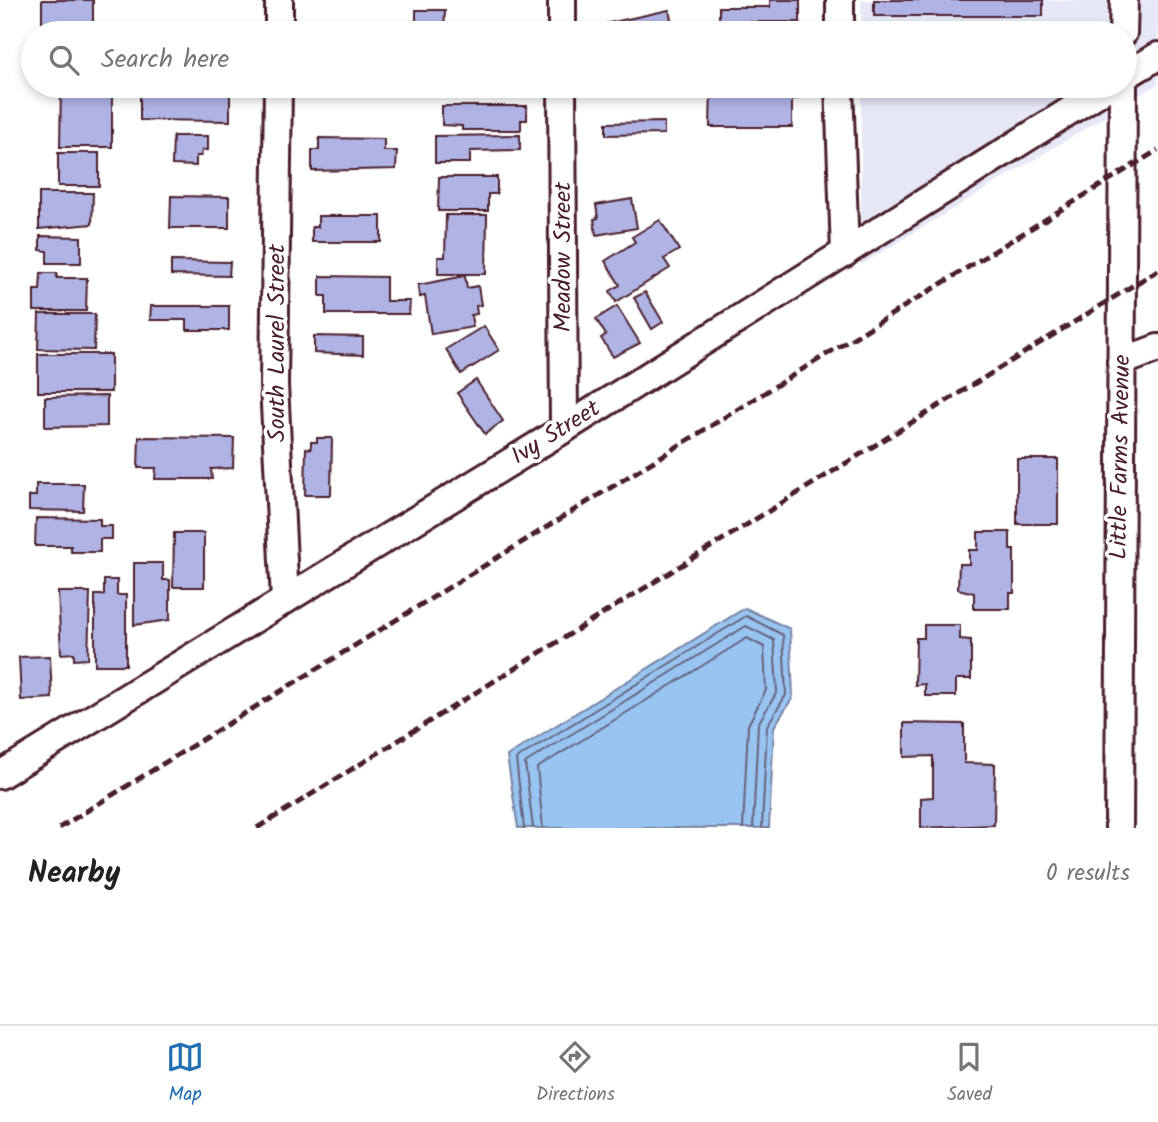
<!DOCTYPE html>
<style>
:root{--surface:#fff;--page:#f2f2f2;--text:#222;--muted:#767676;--line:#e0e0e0;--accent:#1f6fb2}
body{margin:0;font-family:Kalam,sans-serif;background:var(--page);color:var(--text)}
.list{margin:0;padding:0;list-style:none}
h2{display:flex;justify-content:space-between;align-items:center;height:91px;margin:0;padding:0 28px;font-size:30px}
h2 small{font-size:23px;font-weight:400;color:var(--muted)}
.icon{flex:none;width:38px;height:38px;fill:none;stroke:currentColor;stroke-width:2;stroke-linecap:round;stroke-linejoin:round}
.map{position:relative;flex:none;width:1158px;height:828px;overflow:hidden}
.search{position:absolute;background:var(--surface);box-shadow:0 4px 10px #0003;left:21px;right:21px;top:21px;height:77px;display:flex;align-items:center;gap:18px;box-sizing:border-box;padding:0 24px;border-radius:38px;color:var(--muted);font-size:26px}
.sheet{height:196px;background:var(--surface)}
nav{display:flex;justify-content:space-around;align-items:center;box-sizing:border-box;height:98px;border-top:2px solid var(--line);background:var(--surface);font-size:19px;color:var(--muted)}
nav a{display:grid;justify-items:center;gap:4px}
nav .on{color:var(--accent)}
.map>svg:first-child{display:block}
</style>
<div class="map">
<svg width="1158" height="828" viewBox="0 0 1158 828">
<rect width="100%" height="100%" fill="#fff"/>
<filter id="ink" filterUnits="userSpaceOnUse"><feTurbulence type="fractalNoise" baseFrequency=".0143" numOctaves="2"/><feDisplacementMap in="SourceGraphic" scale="14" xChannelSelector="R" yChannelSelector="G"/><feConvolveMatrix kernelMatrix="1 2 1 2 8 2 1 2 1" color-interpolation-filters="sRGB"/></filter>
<g filter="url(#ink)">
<polygon fill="#e7e8f7" points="861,0 1158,0 1158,84 861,265 861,86 1125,86 1125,33 861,33"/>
<polygon fill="#97c4f1" stroke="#7882a2" stroke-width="2" points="745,608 790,629 793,697 774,727 769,828 518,828 507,756"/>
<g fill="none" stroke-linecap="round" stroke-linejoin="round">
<g stroke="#69617a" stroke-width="2">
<polyline points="524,828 516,759 746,616 783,635 786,695 767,726 762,828"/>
<polyline points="533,828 525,763 746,626 774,640 777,692 758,724 753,828"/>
<polyline points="543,828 537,768 747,638 764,647 766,690 748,725 743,828"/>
</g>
</g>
<g fill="#b0b4e5" stroke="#4a1f2b" stroke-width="2">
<polygon points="42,0 93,0 93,26 42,25"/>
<polygon points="770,0 800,0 800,22 719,22 719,7 770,7"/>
<rect x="874" y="0" width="169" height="16"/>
<polygon points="416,10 445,10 444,33 416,33"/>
<polygon points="669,10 674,33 596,33 595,26"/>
<rect x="744" y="26" width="57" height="7"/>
<polygon points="61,86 112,86 112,147 60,147"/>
<polygon points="711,86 799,86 798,99 792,99 792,127 710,127"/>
<polygon points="140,88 230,88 230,121 140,120"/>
<polygon points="442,106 527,106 527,120 521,120 521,130 462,130 462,126 442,125"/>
<polygon points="664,122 664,134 606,135 606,123"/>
<polygon points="520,135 520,150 470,151 470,163 435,163 435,136"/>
<polygon points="173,136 208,136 208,150 202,150 201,156 196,156 196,166 172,165"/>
<polygon points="319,138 384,139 384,151 397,151 396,169 312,171 312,150 319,150"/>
<rect x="58" y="153" width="41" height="33"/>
<polygon points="439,177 497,177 497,194 488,194 488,211 438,211"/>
<polygon points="39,193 93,193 92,224 39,229"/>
<polygon points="171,196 229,197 229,228 170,228"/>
<polygon points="632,199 637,228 596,235 594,219 598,218 596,205"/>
<polygon points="446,215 487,215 486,274 438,274 438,257 445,257"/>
<polygon points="318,216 381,216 381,242 312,242 312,227 318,227"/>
<polygon points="660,220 679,250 664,259 670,268 616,302 610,291 620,285 605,261 635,242 632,237"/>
<polygon points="40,236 81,237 81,263 47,263 47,251 40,250"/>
<polygon points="171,261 230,262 229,276 171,275"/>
<polygon points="41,273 57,273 57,278 87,278 86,311 34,311 34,290 40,290"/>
<polygon points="320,276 386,277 386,301 410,301 409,314 326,314 326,296 320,296"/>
<polygon points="465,276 467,288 478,286 481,305 476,306 477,314 471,315 473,327 431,334 425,296 420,297 418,285"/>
<polygon points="645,292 663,322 652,329 634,298"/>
<polygon points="151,306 229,306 229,330 187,330 187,320 150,320"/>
<polygon points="617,306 640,343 613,357 601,338 606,335 596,319"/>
<polygon points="39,314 95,314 94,350 38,349"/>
<polygon points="484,326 499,350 461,374 446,349"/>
<polygon points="314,336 363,337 363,355 314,353"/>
<rect x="38" y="354" width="73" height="38"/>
<polygon points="476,380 503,421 485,434 457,393"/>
<polygon points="107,396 107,426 45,427 45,397"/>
<polygon points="139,437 234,438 233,468 211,469 212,479 155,479 156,468 138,468"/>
<polygon points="317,438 332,438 331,495 305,495 306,448 311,449 311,442 317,442"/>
<rect x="1017" y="459" width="41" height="65"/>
<polygon points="36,484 84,484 83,511 29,510 29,496 36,496"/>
<polygon points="36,518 100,519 100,526 112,526 112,539 100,539 100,552 71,552 71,546 35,546"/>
<polygon points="978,532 1010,532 1010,550 1014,550 1014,593 1010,593 1010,609 974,609 974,593 958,589 959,564 969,564 969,550 978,550"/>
<polygon points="174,533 204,533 204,587 173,587"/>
<polygon points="134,563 163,563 163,580 170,580 170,620 134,625"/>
<polygon points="104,580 117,580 117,595 126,595 126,665 95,665 95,595 104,595"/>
<polygon points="58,592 90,592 88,659 74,660 74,653 61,654"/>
<polygon points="924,625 960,625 960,639 971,640 971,679 956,679 956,696 925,696 925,684 915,685 916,638 924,638"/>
<polygon points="50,656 52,698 21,700 19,657"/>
<polygon points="904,723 964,724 964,763 995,764 994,825 921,828 921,798 933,797 933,756 904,757"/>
</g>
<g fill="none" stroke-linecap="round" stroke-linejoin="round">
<g stroke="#4a1f2b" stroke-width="32">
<g id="minor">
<polyline points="562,0 562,33"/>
<polyline points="279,33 279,0"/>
<polyline points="840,33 840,0"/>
<polyline points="1123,33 1124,0"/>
<polyline points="1125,76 1158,56"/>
<polyline points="278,86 274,385 285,600"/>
<polyline points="562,86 564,429"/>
<polyline points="839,86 845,253"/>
<polyline points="1121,362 1158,348"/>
<polyline points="0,775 564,429 1109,86"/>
<polyline points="1119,828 1123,86"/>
</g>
</g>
<use href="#minor" stroke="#fff" stroke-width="26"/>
<g stroke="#4a1f2b" stroke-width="5" stroke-dasharray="10 5" stroke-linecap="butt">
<polyline points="59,828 1158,150"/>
<polyline points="257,828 1158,270"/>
</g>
</g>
</g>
<g text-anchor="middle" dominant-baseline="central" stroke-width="7" stroke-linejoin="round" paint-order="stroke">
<g font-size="24" fill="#4a1f2b" stroke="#fff">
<text transform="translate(563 257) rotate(-90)">Meadow Street</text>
<text transform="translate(277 343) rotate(-90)">South Laurel Street</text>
<text transform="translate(556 433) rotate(-32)">Ivy Street</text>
<text transform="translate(1121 457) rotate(-89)">Little Farms Avenue</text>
</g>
</g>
</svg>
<div class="search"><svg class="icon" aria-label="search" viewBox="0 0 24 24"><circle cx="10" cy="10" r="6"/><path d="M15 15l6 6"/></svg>Search here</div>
</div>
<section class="sheet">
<h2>Nearby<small>0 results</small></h2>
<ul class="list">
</ul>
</section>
<nav>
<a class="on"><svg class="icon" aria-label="map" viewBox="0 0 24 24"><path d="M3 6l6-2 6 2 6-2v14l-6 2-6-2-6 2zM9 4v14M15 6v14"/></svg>Map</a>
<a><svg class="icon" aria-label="directions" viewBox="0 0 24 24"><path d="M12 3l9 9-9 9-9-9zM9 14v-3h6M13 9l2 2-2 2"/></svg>Directions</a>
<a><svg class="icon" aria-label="saved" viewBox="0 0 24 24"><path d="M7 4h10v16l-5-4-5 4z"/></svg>Saved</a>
</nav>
